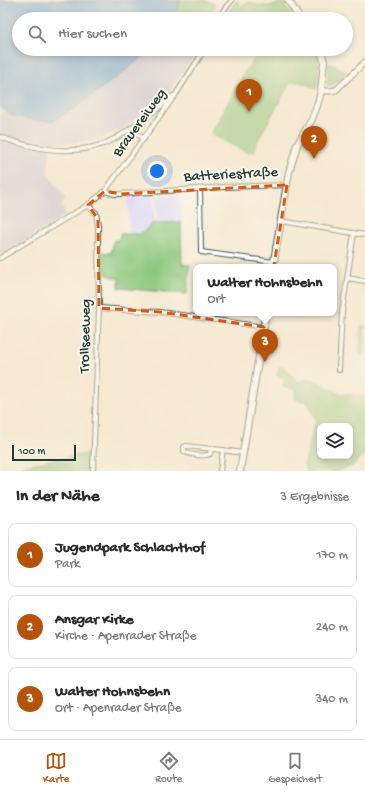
<!DOCTYPE html>
<html lang="de">
<meta charset="utf-8">
<style>
:root{--surface:#fff;--page:#f7f7f7;--text:#2b2b33;--muted:#7c7c81;--line:#e1e1e2;--accent:#b45309}
body{margin:0;font-family:"Gochi Hand",sans-serif;background:var(--page);color:var(--text)}
.controls{position:absolute;right:12px;bottom:12px;display:grid;overflow:hidden;border-radius:8px;box-shadow:0 2px 6px #0003}
.controls button{width:36px;height:36px;display:grid;place-items:center;padding:0;border:0;border-bottom:1px solid var(--line);background:var(--surface);color:var(--text);font:20px sans-serif}
.scale{position:absolute;left:12px;bottom:10px;width:64px;box-sizing:border-box;padding-left:4px;border:2px solid #1f3d34;border-top:0;font-size:11px;line-height:14px;white-space:nowrap;color:#1f3d34;-webkit-text-stroke:3px #fbf7ec;paint-order:stroke}
.you{position:absolute;left:157px;top:171px;width:14px;height:14px;margin:-10px;border:3px solid #fff;border-radius:50%;background:#1a73e8;box-shadow:0 0 0 6px #1a73e833}
.badge{display:grid;place-items:center;width:26px;height:26px;border-radius:50%;background:var(--accent);color:#fff;font-size:13px;font-weight:700}
.pin{position:absolute;translate:-50% -33px;filter:drop-shadow(0 1px 2px #0008)}
.pin::after{content:'';position:absolute;top:21px;width:14px;height:12px;background:inherit;clip-path:polygon(0 0,100% 0,50% 100%)}
.popup{position:absolute;left:193px;top:264px;width:144px;height:52px;box-sizing:border-box;display:grid;place-content:center;border-radius:8px;background:var(--surface);filter:drop-shadow(0 1px 3px #0005);font-size:13px;white-space:nowrap;color:var(--muted)}
.popup b{font-size:15px;color:var(--text)}
.popup::after{content:'';position:absolute;left:50%;top:100%;margin-left:-8px;border:8px solid transparent;border-top-color:var(--surface)}
.list{margin:0;padding:0;list-style:none}
h2{display:flex;justify-content:space-between;align-items:center;height:52px;margin:0;padding:0 16px;font-size:17px}
h2 small{font-size:13px;font-weight:400;color:var(--muted)}
.list li{display:grid;grid-template-columns:26px 1fr auto;gap:12px;align-items:center;box-sizing:border-box;height:64px;margin:0 8px 8px;padding:0 8px;border:1px solid var(--line);border-radius:8px}
.list b{display:block;font-size:15px;white-space:nowrap}
.list p{margin:0;font-size:13px;white-space:nowrap;color:var(--muted)}
.list em{font-size:13px;font-style:normal;color:var(--muted)}
.icon{flex:none;width:22px;height:22px;fill:none;stroke:currentColor;stroke-width:2;stroke-linecap:round;stroke-linejoin:round}
.map{position:relative;flex:none;width:365px;height:471px;overflow:hidden}
.search{position:absolute;background:var(--surface);box-shadow:0 2px 6px #0003;left:12px;right:12px;top:12px;height:44px;display:flex;align-items:center;gap:10px;box-sizing:border-box;padding:0 14px;border-radius:22px;color:var(--muted);font-size:15px}
.sheet{height:268px;background:var(--surface)}
nav{display:flex;justify-content:space-around;align-items:center;box-sizing:border-box;height:56px;border-top:1px solid var(--line);background:var(--surface);font-size:11px;color:var(--muted)}
nav a{display:grid;justify-items:center;gap:2px}
nav .on{color:var(--accent)}
.map>svg:first-child{display:block}
</style>
<div class="map">
<svg width="365" height="471" viewBox="0 0 365 471">
<rect width="100%" height="100%" fill="#fbf7ec"/>
<filter id="ink" filterUnits="userSpaceOnUse"><feTurbulence type="fractalNoise" baseFrequency=".025" numOctaves="2"/><feDisplacementMap in="SourceGraphic" scale="8" xChannelSelector="R" yChannelSelector="G"/><feConvolveMatrix kernelMatrix="1 2 1 2 8 2 1 2 1" color-interpolation-filters="sRGB"/></filter>
<filter id="wash" filterUnits="userSpaceOnUse"><feTurbulence type="fractalNoise" baseFrequency=".012" numOctaves="4" result="noise"/><feDisplacementMap in="SourceGraphic" scale="16" xChannelSelector="R" yChannelSelector="G"/><feGaussianBlur stdDeviation="0.9" result="paint"/><feColorMatrix in="noise" values="0 0 0 0 0 0 0 0 0 0 0 0 0 0 0 0 0 1.4 0 .05"/><feComposite in="paint" operator="in"/></filter>
<g filter="url(#wash)">
<rect width="100%" height="100%" fill="#f5e9d2"/>
<g fill="#dcd6f6">
<polygon points="180,194 181,222 157,223 157,196"/>
<polygon points="154,196 154,223 140,234 129,234 128,197"/>
</g>
<polygon fill="#c2c2dc" points="152,49 197,50 186,69 170,89 148,109 122,129 100,139 77,143 51,143 48,174 66,199 61,204 66,215 0,256 0,106 10,115 32,120 53,121 75,108 125,71"/>
<g fill="#8bc67b" stroke="#558258" fill-rule="evenodd">
<polygon points="181,0 203,0 215,4 209,19 195,19 177,11"/>
<path d="M237 0 241 6 250 2C261 8 272 7 282 2L294 19H225L231 8Z"/>
<path d="M260 49H317L319 78 316 89C308 85 299 79 290 83L256 143 255 152H246L211 134 244 73 261 50Z"/>
<polygon points="329,63 347,72 331,87 327,85"/>
<polygon points="181,222 182,264 190,265 187,294 119,288 119,279 102,273 102,252 111,253 114,240 119,240 120,234 140,234 154,223"/>
<polygon points="361,326 365,326 365,355 360,354"/>
<path d="M279 367H284L298 382 311 379 341 394 363 396 365 398V454L353 466 337 471H306L307 468 304 467 316 419 307 402 295 399 296 389 283 387 285 378 277 376ZM320 426H350V456H320Z"/>
<polygon points="87,454 87,471 24,471 24,465"/>
</g>
<polygon fill="#67a1d6" stroke="#436f85" points="0,0 180,0 173,19 19,19 19,49 152,49 125,71 75,108 53,121 32,120 10,115 0,106"/>
</g>
<g filter="url(#ink)">
<g fill="none" stroke-linecap="round" stroke-linejoin="round">
<g stroke="#3f574c" stroke-width="6">
<g id="minor">
<polyline points="219,19 223,11 232,0"/>
<polyline points="131,128 144,139"/>
<path d="M0 137C36 150 81 158 116 138 136 126 155 111 173 96"/>
<polyline points="200,189 201,252 274,262"/>
<polyline points="105,191 114,194 121,194 224,187 287,185"/>
<polyline points="88,205 96,213 98,225 98,242 99,308 93,471"/>
<polyline points="281,221 365,235"/>
<polyline points="0,258 88,205 105,191 176,94 205,49"/>
<polyline points="347,278 365,281"/>
<polyline points="99,308 160,312 264,327"/>
<polyline points="339,370 342,312 354,233"/>
<path d="M211 449 210 454C204 457 189 455 184 451V447L186 446C205 448 224 450 243 453"/>
<polyline points="220,471 223,450"/>
</g>
</g>
<g stroke="#3f574c" stroke-width="7">
<polyline id="tertiary" points="321,91 329,91 336,90 365,62"/>
</g>
<g stroke="#3f574c" stroke-width="8">
<g id="secondary">
<polyline points="288,0 300,19"/>
<polyline points="273,267 289,172 297,145 312,119 318,103 321,91 324,62 321,49"/>
<polyline points="240,471 266,313"/>
</g>
</g>
<use href="#minor" stroke="#fff" stroke-width="4"/>
<use href="#tertiary" stroke="#fff" stroke-width="5"/>
<use href="#secondary" stroke="#fff" stroke-width="6"/>
</g>
</g>
<path d="M0 0H365V471H0ZM287 185 264 327 160 312 99 308 98 219 88 205 105 191 121 194Z" fill="#f5e9d2" fill-opacity=".55" fill-rule="evenodd"/>
<path fill="none" stroke="#de580e" stroke-width="3" stroke-dasharray="8 5" stroke-linejoin="round" d="M287 185 264 327 160 312 99 308 98 219 88 205 105 191 121 194Z"/>
<g text-anchor="middle" dominant-baseline="central" stroke-width="4" stroke-linejoin="round" paint-order="stroke">
<g font-size="15" fill="#1f3d34" stroke="#fbf7ec">
<text transform="translate(140 123) rotate(-54)">Brauereiweg</text>
<text transform="translate(231 175) rotate(-3)">Batteriestraße</text>
<text transform="translate(86 336) rotate(-89)">Trollseeweg</text>
</g>
</g>
</svg>
<div class="controls">
<button><svg class="icon" aria-label="layers" viewBox="0 0 24 24"><path d="M12 4l9 5-9 5-9-5zM3 14l9 5 9-5"/></svg></button>
</div>
<div class="scale">100 m</div>
<div class="you"></div>
<div class="pin badge" style="left:249px;top:112px">1</div>
<div class="pin badge" style="left:314px;top:159px">2</div>
<div class="pin badge" style="left:265px;top:362px">3</div>
<div class="popup"><b>Walter Hohnsbehn</b>Ort</div>
<div class="search"><svg class="icon" aria-label="search" viewBox="0 0 24 24"><circle cx="10" cy="10" r="6"/><path d="M15 15l6 6"/></svg>Hier suchen</div>
</div>
<section class="sheet">
<h2>In der Nähe<small>3 Ergebnisse</small></h2>
<ul class="list">
<li><span class="badge">1</span><div><b>Jugendpark Schlachthof</b><p>Park</p></div><em>170 m</em></li>
<li><span class="badge">2</span><div><b>Ansgar Kirke</b><p>Kirche · Apenrader Straße</p></div><em>240 m</em></li>
<li><span class="badge">3</span><div><b>Walter Hohnsbehn</b><p>Ort · Apenrader Straße</p></div><em>340 m</em></li>
</ul>
</section>
<nav>
<a class="on"><svg class="icon" aria-label="map" viewBox="0 0 24 24"><path d="M3 6l6-2 6 2 6-2v14l-6 2-6-2-6 2zM9 4v14M15 6v14"/></svg>Karte</a>
<a><svg class="icon" aria-label="directions" viewBox="0 0 24 24"><path d="M12 3l9 9-9 9-9-9zM9 14v-3h6M13 9l2 2-2 2"/></svg>Route</a>
<a><svg class="icon" aria-label="saved" viewBox="0 0 24 24"><path d="M7 4h10v16l-5-4-5 4z"/></svg>Gespeichert</a>
</nav>
